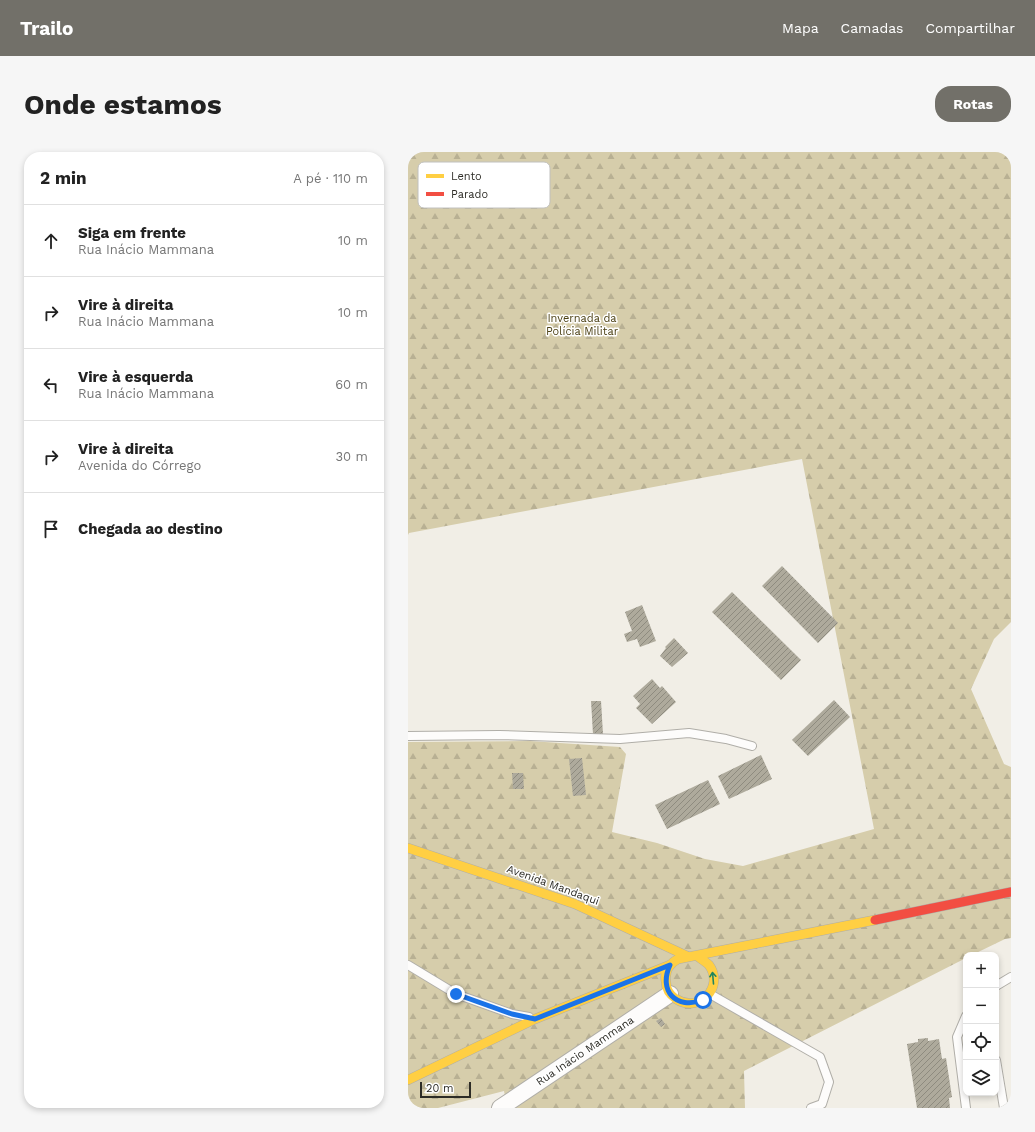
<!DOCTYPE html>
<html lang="pt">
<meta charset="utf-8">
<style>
:root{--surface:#fff;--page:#f6f6f6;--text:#222;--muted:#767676;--line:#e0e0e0;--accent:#727069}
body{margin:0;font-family:"Work Sans",sans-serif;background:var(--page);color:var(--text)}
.controls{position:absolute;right:12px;bottom:12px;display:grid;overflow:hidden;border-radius:8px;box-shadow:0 2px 6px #0003}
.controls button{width:36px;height:36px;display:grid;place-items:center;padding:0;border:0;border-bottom:1px solid var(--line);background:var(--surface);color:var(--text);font:20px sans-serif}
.scale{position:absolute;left:12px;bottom:10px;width:51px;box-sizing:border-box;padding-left:4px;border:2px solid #2d2c26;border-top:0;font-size:11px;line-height:14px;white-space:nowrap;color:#2d2c26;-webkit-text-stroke:3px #fff;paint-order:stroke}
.stop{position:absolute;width:12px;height:12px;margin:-9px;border:3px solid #1a73e8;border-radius:50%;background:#fff}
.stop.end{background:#1a73e8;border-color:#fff;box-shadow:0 1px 4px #0008}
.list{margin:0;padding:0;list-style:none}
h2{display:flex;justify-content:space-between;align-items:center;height:52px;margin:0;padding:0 16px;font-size:17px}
h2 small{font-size:13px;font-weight:400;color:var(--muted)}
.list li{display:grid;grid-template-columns:26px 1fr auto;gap:12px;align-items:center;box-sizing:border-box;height:72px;padding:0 16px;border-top:1px solid var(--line)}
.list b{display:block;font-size:15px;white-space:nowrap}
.list p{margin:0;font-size:13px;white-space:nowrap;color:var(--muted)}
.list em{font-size:13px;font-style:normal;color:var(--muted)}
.icon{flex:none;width:22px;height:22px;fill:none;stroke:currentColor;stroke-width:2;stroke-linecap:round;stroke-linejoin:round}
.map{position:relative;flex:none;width:603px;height:956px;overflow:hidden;border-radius:16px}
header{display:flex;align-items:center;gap:24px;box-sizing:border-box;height:56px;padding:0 20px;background:var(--accent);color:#fff}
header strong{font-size:19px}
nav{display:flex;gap:22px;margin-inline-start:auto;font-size:14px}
.intro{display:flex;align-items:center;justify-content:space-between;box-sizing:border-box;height:96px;padding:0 24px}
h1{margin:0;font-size:28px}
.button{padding:10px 18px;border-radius:16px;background:var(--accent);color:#fff;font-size:14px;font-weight:700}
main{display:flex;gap:24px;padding:0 24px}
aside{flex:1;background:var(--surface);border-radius:16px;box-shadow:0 2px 6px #0003}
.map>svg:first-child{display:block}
</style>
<header>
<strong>Trailo</strong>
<nav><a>Mapa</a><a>Camadas</a><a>Compartilhar</a></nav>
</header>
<div class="intro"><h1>Onde estamos</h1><a class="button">Rotas</a></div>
<main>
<aside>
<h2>2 min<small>A pé · 110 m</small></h2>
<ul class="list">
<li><svg class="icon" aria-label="ahead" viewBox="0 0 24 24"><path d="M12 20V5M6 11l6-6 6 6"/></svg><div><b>Siga em frente</b><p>Rua Inácio Mammana</p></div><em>10 m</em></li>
<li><svg class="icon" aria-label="right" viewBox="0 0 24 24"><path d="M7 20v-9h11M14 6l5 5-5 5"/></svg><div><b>Vire à direita</b><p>Rua Inácio Mammana</p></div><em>10 m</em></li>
<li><svg class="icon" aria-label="left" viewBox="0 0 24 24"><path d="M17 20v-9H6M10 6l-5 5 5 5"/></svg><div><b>Vire à esquerda</b><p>Rua Inácio Mammana</p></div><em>60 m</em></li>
<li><svg class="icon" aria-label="right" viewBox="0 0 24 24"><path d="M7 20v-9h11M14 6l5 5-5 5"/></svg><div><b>Vire à direita</b><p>Avenida do Córrego</p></div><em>30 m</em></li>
<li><svg class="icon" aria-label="arrive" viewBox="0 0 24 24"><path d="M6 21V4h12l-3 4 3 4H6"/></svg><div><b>Chegada ao destino</b></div></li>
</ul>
</aside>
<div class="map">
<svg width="603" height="956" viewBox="0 0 603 956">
<defs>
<pattern id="forest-firs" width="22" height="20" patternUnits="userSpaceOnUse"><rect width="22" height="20" fill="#d6cdab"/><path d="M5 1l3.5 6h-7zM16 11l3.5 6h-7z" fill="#b8b093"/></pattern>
<pattern id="building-hatch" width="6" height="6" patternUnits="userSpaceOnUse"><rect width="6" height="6" fill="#aeaa9c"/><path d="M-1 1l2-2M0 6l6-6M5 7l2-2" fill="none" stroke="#8e8b7f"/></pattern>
</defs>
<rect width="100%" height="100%" fill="#f1eee6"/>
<polygon fill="url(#forest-firs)" points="0,0 603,0 603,470 586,487 563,537 596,612 603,615 603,786 597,787 564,803 558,803 558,806 336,919 337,956 99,956 96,939 30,956 0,956 0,590 122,589 212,595 218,602 204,680 249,691 297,707 335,714 466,677 394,307 1,381 0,383"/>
<g fill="url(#building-hatch)">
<polygon points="374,414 430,471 410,491 354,434"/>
<polygon points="324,440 393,508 373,528 304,460"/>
<polygon points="234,453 248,489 232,495 229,487 219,490 216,482 224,479 217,460"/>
<polygon points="266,486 280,501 264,515 252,504 258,496 257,495"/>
<polygon points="244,527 252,536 254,534 268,550 244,572 228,556 232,552 225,544"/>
<polygon points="426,548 442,565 400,604 384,588"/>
<polygon points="183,549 193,549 195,582 185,582"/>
<polygon points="353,603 364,627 321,647 310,624"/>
<polygon points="174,606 178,643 165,644 161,607"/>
<polygon points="104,621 115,621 116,637 105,637"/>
<polygon points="300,628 312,652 259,677 247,653"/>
<polygon points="253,866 257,872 253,875 248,869"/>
<polygon points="520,886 520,889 531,887 534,907 538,906 544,945 541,946 542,956 509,956 499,892 510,890 510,887"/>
</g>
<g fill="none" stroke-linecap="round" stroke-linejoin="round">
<g stroke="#b0aea8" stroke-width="10">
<g id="lane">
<polyline points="0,584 91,583 212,587 281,581 318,587 344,594"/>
<polyline points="0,813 48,842 104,862 121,865"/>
<polyline points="588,834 603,825"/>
<polyline points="302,842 412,905 421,930 414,952 403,956"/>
<polyline points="588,908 596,956"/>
<polyline points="558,956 549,885 558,864"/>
</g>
</g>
<g stroke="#b0aea8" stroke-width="18">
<polyline id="street" points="92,956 262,842"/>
</g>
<g stroke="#b0aea8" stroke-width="10">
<g id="slow">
<polyline points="0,696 167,752 279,804"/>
<path d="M289 804C293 807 298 810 301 813 317 835 291 862 268 847 262 843 258 837 258 830 256 819 261 812 270 807L467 768"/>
<polyline points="0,928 127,867 262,813"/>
</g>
</g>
<g stroke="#b0aea8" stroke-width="10">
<polyline id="jam" points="467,768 603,740"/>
</g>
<use href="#lane" stroke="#fdfcfb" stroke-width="8"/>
<use href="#street" stroke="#fdfcfb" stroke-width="16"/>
<use href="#slow" stroke="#ffcf43" stroke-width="9"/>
<use href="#jam" stroke="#f24e42" stroke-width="9"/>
</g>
<defs><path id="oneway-shaft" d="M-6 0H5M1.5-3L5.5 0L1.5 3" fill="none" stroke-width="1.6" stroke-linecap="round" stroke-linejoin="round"/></defs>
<use stroke="#22865f" href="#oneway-shaft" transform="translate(305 826) rotate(-95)"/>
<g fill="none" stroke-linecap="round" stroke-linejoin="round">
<path stroke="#1a73e8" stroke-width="5" d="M48 842 104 862 127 867 262 813C250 839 268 858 295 848"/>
</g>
<g text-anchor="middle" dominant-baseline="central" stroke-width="3" stroke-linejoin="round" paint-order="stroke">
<g font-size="11" fill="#4c4115" stroke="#fff">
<text x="174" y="166">Invernada da<tspan x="174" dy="13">Polícia Militar</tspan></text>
</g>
<g font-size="11" fill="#2d2c26" stroke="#fff">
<text transform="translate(145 733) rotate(20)">Avenida Mandaqui</text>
<text transform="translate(177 899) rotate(-34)">Rua Inácio Mammana</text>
</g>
</g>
<rect x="10" y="10" width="132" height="46" rx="6" fill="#fff" stroke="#c0c0be" stroke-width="1"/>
<rect x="18" y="22" width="18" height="4" fill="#ffcf43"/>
<rect x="18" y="40" width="18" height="4" fill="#f24e42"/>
<g font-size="11" fill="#2d2c26">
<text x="43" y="28">Lento</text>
<text x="43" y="46">Parado</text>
</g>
</svg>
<div class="controls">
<button>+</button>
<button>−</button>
<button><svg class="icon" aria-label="locate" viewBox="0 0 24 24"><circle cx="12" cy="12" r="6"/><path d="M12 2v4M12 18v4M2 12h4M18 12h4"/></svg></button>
<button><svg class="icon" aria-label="layers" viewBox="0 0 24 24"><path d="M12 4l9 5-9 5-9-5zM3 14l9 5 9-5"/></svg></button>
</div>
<div class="scale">20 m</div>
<div class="stop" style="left:295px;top:848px"></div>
<div class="stop end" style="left:48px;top:842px"></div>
</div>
</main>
